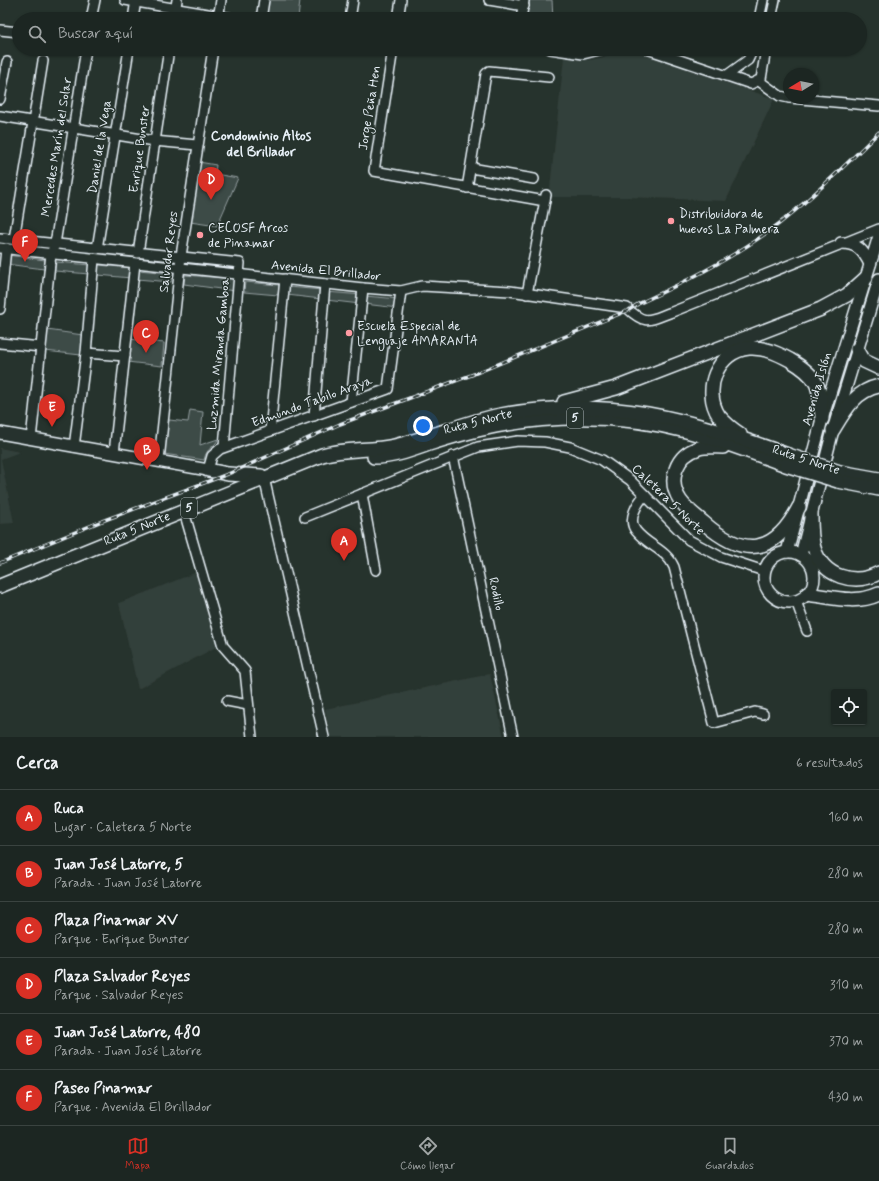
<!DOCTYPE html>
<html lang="es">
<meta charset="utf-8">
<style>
:root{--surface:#1c2622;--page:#252e2a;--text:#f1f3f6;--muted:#a0a5a5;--line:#3a4340;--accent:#d93025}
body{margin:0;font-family:Mynerve,sans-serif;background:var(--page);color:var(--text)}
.controls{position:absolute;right:12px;bottom:12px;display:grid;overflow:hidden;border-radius:4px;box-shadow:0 1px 3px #0004}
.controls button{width:36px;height:36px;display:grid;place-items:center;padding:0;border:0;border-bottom:1px solid var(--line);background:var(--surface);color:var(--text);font:20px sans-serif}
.compass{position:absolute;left:783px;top:68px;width:36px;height:36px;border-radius:50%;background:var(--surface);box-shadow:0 1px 3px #0004;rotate:260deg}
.you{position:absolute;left:423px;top:426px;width:14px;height:14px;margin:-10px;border:3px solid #fff;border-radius:50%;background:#1a73e8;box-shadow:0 0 0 6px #1a73e833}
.badge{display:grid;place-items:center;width:26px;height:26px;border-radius:50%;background:var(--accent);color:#fff;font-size:13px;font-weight:700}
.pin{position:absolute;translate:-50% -33px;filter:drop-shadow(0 1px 2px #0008)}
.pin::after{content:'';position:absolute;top:21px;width:14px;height:12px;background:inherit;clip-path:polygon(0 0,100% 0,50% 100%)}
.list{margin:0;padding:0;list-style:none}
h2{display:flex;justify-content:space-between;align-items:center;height:52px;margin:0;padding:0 16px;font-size:17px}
h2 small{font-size:13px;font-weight:400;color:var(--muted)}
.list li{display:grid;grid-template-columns:26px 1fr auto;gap:12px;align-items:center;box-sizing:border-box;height:56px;padding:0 16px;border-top:1px solid var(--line)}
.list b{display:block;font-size:15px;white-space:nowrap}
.list p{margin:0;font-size:13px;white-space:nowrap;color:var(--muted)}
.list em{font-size:13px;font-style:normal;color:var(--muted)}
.icon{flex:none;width:22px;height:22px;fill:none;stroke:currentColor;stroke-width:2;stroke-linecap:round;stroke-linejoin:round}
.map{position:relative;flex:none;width:879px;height:737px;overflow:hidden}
.search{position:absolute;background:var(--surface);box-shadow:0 1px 3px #0004;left:12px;right:12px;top:12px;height:44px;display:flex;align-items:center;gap:10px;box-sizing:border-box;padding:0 14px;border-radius:22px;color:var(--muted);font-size:15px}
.sheet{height:388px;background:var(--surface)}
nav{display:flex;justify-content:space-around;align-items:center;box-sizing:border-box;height:56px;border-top:1px solid var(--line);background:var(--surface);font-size:11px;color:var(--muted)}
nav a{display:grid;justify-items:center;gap:2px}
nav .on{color:var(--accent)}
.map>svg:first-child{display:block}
</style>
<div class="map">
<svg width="879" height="737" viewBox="0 0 879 737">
<rect width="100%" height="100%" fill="#26332d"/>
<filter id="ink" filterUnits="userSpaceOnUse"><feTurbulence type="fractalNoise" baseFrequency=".025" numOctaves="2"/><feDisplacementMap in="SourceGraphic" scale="8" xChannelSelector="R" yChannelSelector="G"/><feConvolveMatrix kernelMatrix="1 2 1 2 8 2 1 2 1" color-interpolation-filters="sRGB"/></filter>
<g filter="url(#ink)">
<g fill="#333f3a">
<polygon points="632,49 774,99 726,201 627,197 549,197 564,57 589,60 603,57 621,50"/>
<polygon points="0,448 20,452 1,459 14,523 0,524"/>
<polygon points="197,572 218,646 138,689 119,603"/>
<polygon points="490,674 504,737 330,737 325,709"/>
</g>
<g fill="#3e4b47" stroke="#939ea0">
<polygon points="267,0 300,0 298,19 264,19"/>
<polygon points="528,0 552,0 553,19 524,19"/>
<polygon points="199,162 216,165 215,174 238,178 217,226 190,222"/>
<polygon points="7,255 45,260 44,269 6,264"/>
<polygon points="56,262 90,265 89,274 55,271"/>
<polygon points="98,265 132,268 131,278 98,275"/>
<polygon points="138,270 171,273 171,282 137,279"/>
<polygon points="185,275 235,279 235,291 184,284"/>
<polygon points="245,282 279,285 278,295 244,292"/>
<polygon points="288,287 322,290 321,299 287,295"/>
<polygon points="327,292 361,295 360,304 326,300"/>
<polygon points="365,296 399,299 398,308 364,304"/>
<polygon points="47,330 83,335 81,355 45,351"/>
<polygon points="129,339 164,343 162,366 127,362"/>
<path d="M190 410 203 412 200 445 218 439C215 448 207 446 204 460L164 454 169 420 188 422Z"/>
</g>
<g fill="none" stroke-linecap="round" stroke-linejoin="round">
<g stroke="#e8f1f8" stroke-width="12">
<g id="minor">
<polyline points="125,0 237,19"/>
<polyline points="489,0 524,6"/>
<polyline points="91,19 95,0"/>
<polyline points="133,19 136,0"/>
<polyline points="174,19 177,0"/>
<polyline points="218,19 221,0"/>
<polyline points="261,19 264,0"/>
<polyline points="350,19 353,0"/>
<polyline points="398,19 401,0"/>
<polyline points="521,19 524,1"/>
<polyline points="759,19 763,0"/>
<polyline points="771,19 775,0"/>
<polyline points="0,30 19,32"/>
<polyline points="393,49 374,171 545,201"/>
<polyline points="550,49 583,54 603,49"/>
<polyline points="647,49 751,84 761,79 766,49"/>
<polyline points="726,76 748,60 753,49"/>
<polyline points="759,81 780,96 789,98"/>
<polyline points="790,98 879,106"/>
<polyline points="0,99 7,62"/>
<polyline points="0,116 154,141 197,145"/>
<polyline points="471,168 534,179"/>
<polyline points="467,188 486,74 489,71 549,77"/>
<polyline points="0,238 240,263 224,447"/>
<polyline points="14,239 43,61"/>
<path d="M0 248 363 288 401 291 422 286 510 291 627 308C646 326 649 320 672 312L879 229"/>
<polyline points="97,249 129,49"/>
<polyline points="138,253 169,49"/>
<polyline points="527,294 546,195"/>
<polyline points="0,309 6,248"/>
<polyline points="0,343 41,347"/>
<polyline points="86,353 125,356"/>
<polyline points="351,402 363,288"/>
<polyline points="314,416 325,284"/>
<polyline points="270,431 285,279"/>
<polyline points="31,439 51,254 55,244 86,49"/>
<polyline points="74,447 86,353 94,259"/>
<polyline points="114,453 135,263"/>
<polyline points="453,456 513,737"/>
<polyline points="159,460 181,256 213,49"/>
<polyline points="208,470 212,456 220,449 388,389 401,291"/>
<polyline points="265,482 324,737"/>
<polyline points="362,494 376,570"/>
<path d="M645 495C637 503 627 520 636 531 648 546 666 549 674 567L714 723 755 712 763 714"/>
<polyline points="185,515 223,646 245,671 252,737"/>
<polyline points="305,517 478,447 518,441 545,442 570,447 602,460 630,480 689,540 721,557 764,571"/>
<polyline points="796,601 807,631"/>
<polyline points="227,701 248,705"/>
</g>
</g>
<g stroke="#e8f1f8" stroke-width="14">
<g id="major">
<path d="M841 243C857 243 863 250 870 264"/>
<polyline points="0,433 208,470"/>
<circle cx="789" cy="577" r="25"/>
<polyline points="787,552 822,419 879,236"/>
<polyline points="801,555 833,430 879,279"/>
</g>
</g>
<g stroke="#e8f1f8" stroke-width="16">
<g id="highway">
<polyline points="857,349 864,361 879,368"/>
<polyline points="564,402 616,388 821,309 847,295 866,278"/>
<path d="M833 430C845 410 855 391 879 386"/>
<path d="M740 434C732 429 725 423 719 416 702 390 717 351 749 348 764 347 777 353 790 360 819 377 820 386 822 419"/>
<path d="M723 447C715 447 706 446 699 448 676 455 667 480 680 500 686 509 696 516 704 523 744 558 774 555 799 507"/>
<path d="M374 457C396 457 414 449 435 442 455 436 476 430 496 426 559 414 624 415 686 431 720 440 753 453 786 465"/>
<polyline points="208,470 228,474 261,476"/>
<polyline points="840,472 879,479"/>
<polyline points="838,481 879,489"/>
<path d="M811 515C811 526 811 538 814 548 823 577 854 586 879 573"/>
<path d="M0 586 322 455C346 448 370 451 394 446 430 438 464 422 501 415 609 395 688 419 788 455"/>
<path d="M807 594C832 597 855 605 879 594"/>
</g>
</g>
<use href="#minor" stroke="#26332d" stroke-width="9"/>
<use href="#major" stroke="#26332d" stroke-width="11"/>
<use href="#highway" stroke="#26332d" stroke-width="13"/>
<g stroke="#e8f1f8" stroke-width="3.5">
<path id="rail" d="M0 563 102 521 228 474 340 424 474 374 629 310 638 304C687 281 737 256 780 223 815 195 847 164 879 132"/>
</g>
<use href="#rail" stroke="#26332d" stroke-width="2" stroke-dasharray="6" stroke-linecap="butt"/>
<g stroke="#e8f1f8" stroke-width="16" stroke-linecap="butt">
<g id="highway-bridge">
<polyline points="788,455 840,472"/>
<polyline points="786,465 838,481"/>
</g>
</g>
<use href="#highway-bridge" stroke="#26332d" stroke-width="13"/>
</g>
</g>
<g fill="#ff9aa2" stroke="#26332d" stroke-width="1.5">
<circle cx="671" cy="221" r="4"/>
<circle cx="200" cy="235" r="4"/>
<circle cx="349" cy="333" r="4"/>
</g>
<g text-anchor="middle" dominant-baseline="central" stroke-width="3" stroke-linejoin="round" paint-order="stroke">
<g fill="#26332d" stroke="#aeb8bb" stroke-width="1">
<rect x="567" y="408" width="16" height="20" rx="3"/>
<rect x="181" y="498" width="16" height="20" rx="3"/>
</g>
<g font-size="12" font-weight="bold" fill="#e8f1f8">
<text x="575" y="418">5</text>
<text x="189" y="508">5</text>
</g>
<g font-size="13" fill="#e8f1f8" stroke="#26332d">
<text transform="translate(370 108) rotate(-81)">Jorge Peña Hen</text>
<text transform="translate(57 147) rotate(-81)">Mercedes Marín del Solar</text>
<text transform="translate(100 147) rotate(-81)">Daniel de la Vega</text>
<text transform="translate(140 149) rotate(-82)">Enrique Bunster</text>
<text transform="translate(169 252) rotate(-83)">Salvador Reyes</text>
<text transform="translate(326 271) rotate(6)">Avenida El Brillador</text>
<text transform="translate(219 354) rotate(-85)">Luzmida Miranda Gamboa</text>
<text transform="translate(817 389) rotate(-74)">Avenida Islón</text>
<text transform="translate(312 402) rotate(-20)">Edmundo Tabilo Araya</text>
<text transform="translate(478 422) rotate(-14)">Ruta 5 Norte</text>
<text transform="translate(806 460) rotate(18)">Ruta 5 Norte</text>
<text transform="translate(668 500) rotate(44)">Caletera 5 Norte</text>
<text transform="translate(137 529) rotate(-22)">Ruta 5 Norte</text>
<text transform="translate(496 594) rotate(78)">Rodillo</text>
</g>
<g font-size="13" fill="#e8f1f8" stroke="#26332d" text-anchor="start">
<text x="679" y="214">Distribuidora de<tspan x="679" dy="15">huevos La Palmera</tspan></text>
<text x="208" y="228">CECOSF Arcos<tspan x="208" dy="15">de Pinamar</tspan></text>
<text x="357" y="326">Escuela Especial de<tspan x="357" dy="15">Lenguaje AMARANTA</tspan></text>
</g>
<g font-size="14" font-weight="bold" fill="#e8f1f8" stroke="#26332d">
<text x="261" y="136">Condominio Altos<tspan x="261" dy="16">del Brillador</tspan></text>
</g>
</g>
</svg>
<div class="controls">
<button><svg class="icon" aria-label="locate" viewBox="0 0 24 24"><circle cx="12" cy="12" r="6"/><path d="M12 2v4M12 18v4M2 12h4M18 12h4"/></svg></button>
</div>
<svg class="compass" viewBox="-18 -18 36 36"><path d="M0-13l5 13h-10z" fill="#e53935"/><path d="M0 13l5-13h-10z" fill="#a0a5a5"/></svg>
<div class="you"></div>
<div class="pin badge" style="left:344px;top:561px">A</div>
<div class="pin badge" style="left:147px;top:470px">B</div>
<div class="pin badge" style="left:146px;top:353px">C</div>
<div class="pin badge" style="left:211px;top:200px">D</div>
<div class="pin badge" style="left:52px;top:427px">E</div>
<div class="pin badge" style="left:25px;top:262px">F</div>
<div class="search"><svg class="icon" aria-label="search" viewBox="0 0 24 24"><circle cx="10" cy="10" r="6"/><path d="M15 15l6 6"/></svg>Buscar aquí</div>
</div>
<section class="sheet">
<h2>Cerca<small>6 resultados</small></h2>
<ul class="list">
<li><span class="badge">A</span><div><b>Ruca</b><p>Lugar · Caletera 5 Norte</p></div><em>160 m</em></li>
<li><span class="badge">B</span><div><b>Juan José Latorre, 5</b><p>Parada · Juan José Latorre</p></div><em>280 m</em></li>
<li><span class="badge">C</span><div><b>Plaza Pinamar XV</b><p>Parque · Enrique Bunster</p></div><em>280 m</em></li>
<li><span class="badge">D</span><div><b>Plaza Salvador Reyes</b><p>Parque · Salvador Reyes</p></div><em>310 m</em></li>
<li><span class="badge">E</span><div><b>Juan José Latorre, 480</b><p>Parada · Juan José Latorre</p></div><em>370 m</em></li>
<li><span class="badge">F</span><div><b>Paseo Pinamar</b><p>Parque · Avenida El Brillador</p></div><em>430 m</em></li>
</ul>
</section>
<nav>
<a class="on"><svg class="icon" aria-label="map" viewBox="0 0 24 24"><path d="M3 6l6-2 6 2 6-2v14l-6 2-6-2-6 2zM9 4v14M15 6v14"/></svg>Mapa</a>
<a><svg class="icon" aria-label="directions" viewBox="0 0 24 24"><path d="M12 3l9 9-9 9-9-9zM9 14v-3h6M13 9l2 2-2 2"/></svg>Cómo llegar</a>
<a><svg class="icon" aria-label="saved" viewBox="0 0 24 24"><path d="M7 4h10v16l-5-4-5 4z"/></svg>Guardados</a>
</nav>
